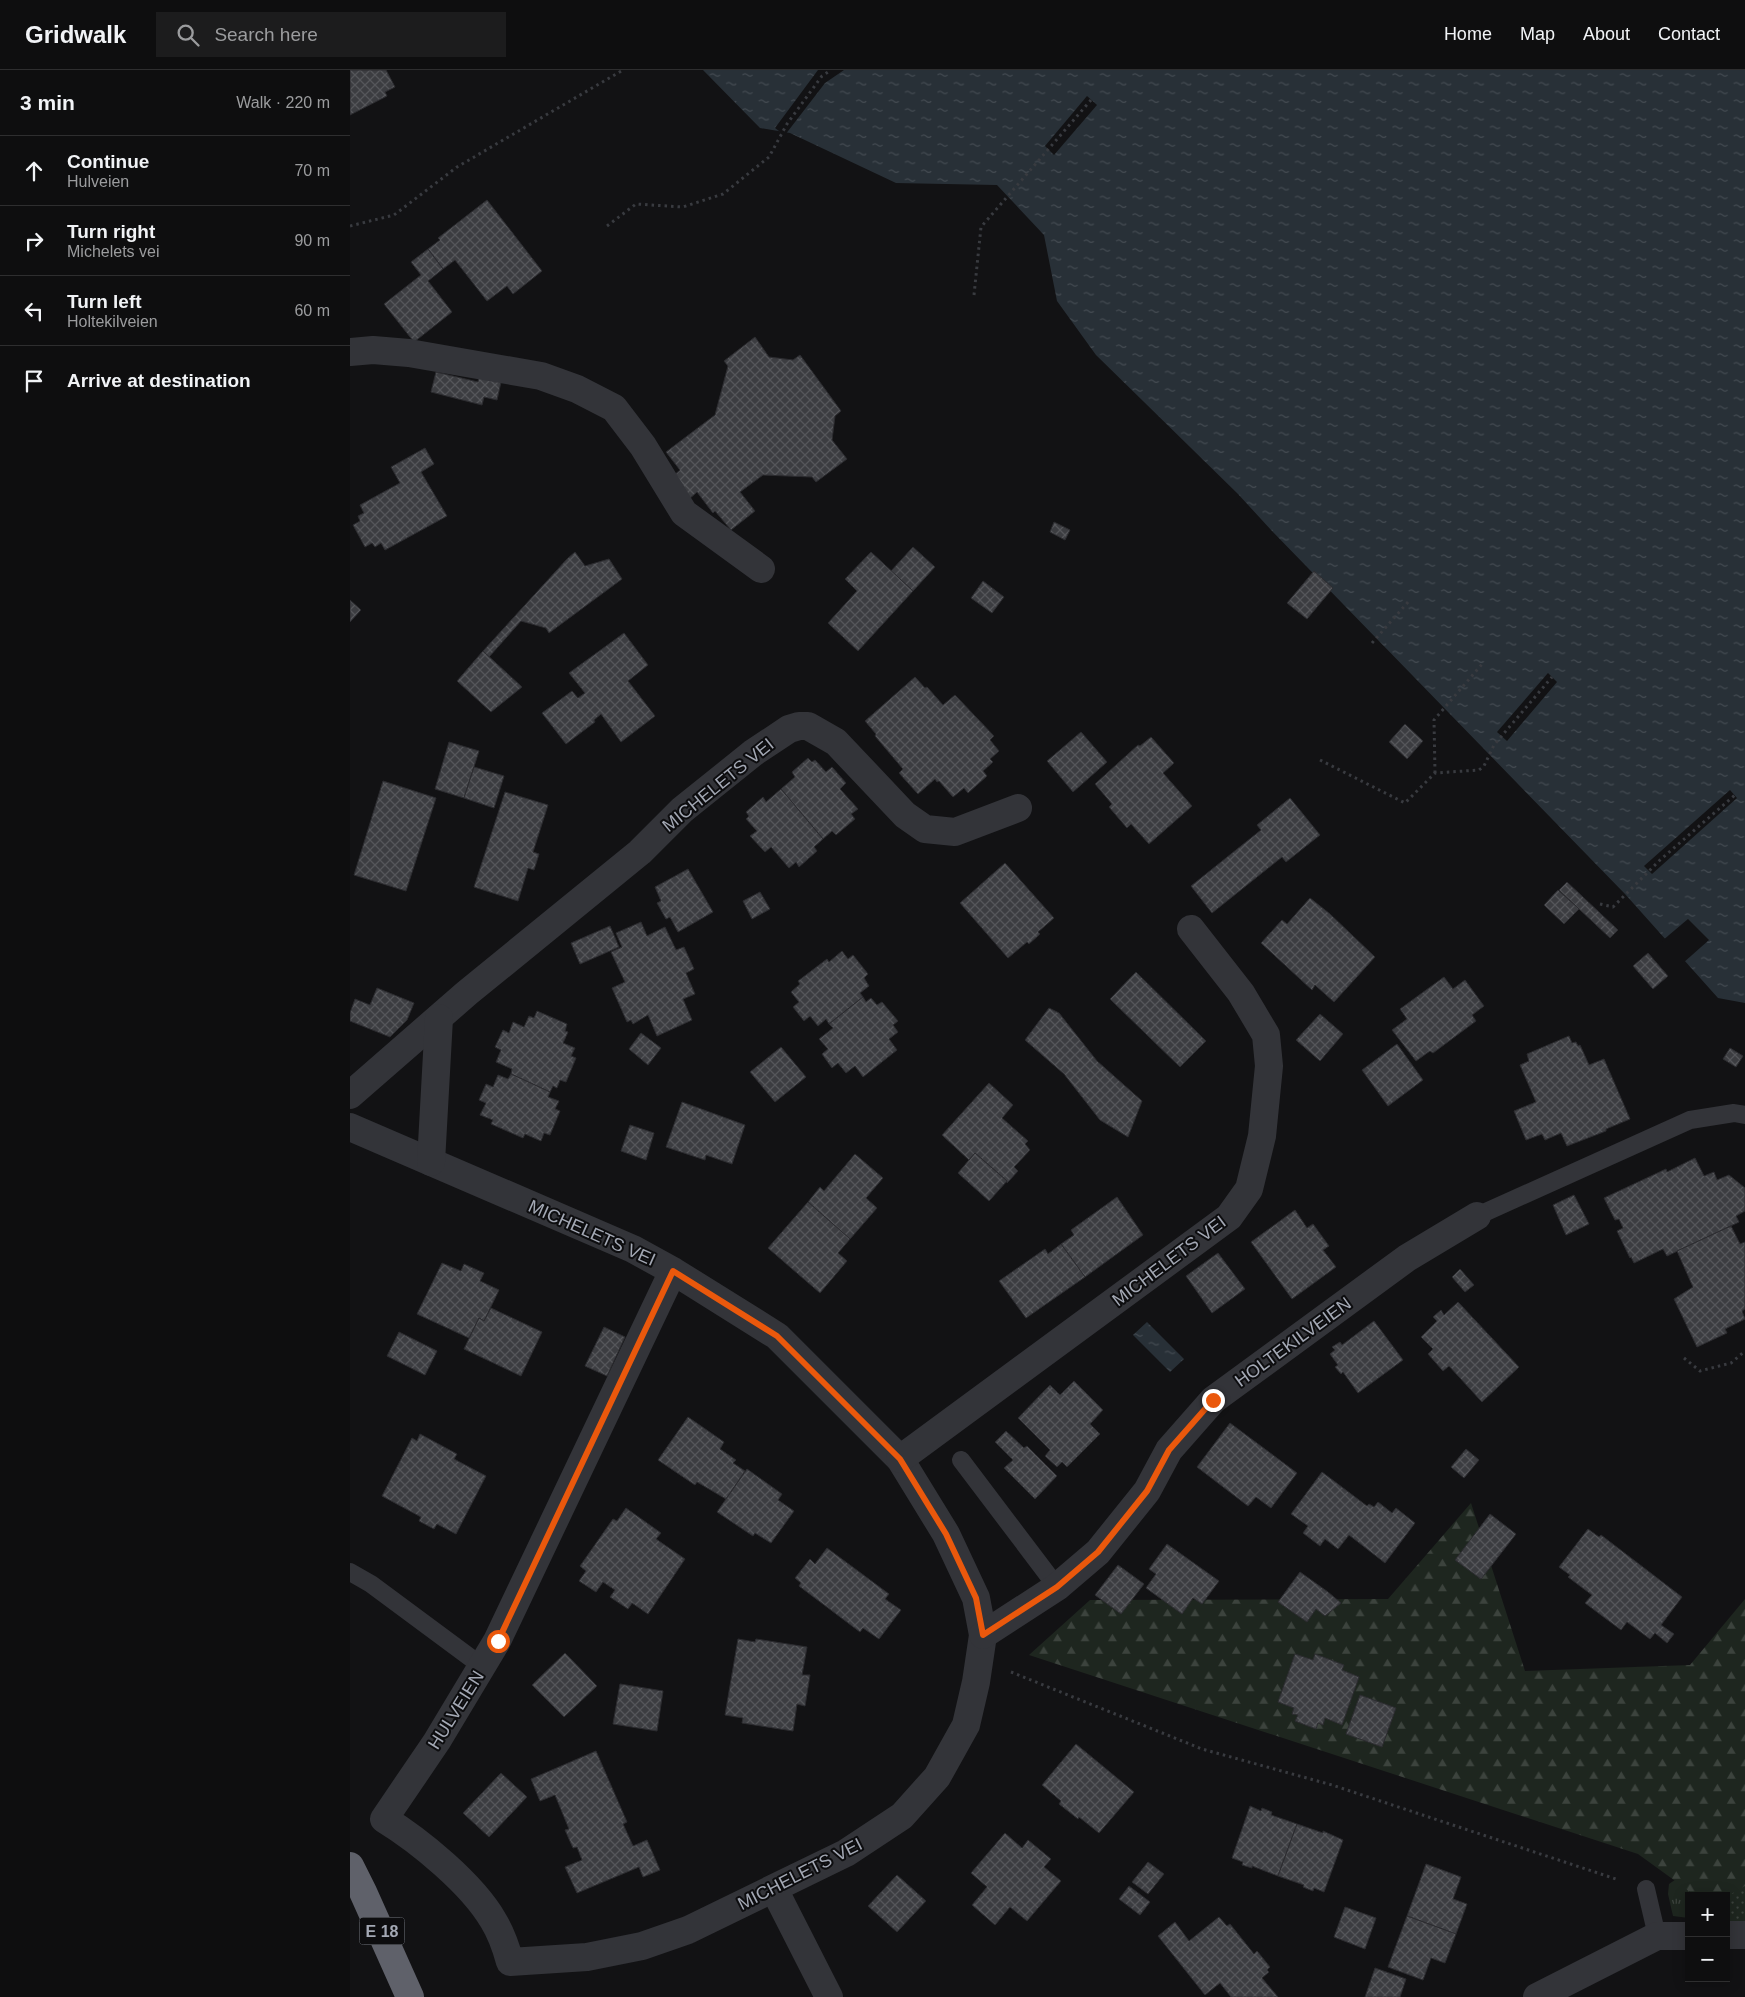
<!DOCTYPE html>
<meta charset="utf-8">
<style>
:root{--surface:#0e0e0f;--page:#1c1c1d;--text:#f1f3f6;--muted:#9b9c9e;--line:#2e2e2f}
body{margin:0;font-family:Arial,sans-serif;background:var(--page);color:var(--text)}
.controls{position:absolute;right:15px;bottom:15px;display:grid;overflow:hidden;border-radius:0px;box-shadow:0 2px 12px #0003}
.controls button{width:45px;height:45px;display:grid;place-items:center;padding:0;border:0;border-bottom:1px solid var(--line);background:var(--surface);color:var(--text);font:25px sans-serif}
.stop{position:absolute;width:15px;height:15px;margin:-11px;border:4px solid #ea580c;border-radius:50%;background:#fff}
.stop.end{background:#ea580c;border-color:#fff;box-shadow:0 1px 5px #0008}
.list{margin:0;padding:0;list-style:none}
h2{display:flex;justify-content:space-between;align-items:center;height:65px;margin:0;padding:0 20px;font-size:21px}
h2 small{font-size:16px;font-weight:400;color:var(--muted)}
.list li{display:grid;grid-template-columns:32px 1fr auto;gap:15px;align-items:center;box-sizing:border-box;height:70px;padding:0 20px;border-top:1px solid var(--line)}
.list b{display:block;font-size:19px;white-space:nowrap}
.list p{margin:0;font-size:16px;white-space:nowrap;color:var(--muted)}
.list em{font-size:16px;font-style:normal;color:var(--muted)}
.icon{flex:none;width:28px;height:28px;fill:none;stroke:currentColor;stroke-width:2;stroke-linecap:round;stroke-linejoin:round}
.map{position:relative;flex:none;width:1395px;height:1927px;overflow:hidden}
header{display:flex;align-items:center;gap:30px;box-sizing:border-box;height:70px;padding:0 25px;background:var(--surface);border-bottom:1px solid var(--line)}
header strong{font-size:24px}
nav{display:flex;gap:28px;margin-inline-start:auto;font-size:18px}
.search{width:350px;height:45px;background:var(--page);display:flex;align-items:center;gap:12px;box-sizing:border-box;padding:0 18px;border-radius:0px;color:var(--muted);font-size:19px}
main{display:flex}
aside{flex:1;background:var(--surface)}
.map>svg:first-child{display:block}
</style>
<header>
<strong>Gridwalk</strong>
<div class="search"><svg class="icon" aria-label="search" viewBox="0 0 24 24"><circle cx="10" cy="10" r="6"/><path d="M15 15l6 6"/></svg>Search here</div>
<nav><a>Home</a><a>Map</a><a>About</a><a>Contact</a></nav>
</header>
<main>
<aside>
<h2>3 min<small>Walk · 220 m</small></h2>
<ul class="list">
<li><svg class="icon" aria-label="ahead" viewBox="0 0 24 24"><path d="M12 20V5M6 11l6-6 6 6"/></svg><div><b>Continue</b><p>Hulveien</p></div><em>70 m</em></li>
<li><svg class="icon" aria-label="right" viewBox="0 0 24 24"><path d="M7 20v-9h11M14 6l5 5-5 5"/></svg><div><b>Turn right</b><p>Michelets vei</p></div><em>90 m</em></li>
<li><svg class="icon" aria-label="left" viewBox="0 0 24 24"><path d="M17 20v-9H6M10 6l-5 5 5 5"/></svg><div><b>Turn left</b><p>Holtekilveien</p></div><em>60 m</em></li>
<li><svg class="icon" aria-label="arrive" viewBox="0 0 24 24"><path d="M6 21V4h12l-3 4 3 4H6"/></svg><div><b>Arrive at destination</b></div></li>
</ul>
</aside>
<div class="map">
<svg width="1395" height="1927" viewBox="0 0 1395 1927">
<defs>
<pattern id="grass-tufts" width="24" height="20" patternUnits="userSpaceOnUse" patternTransform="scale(1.25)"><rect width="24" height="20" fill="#1e261f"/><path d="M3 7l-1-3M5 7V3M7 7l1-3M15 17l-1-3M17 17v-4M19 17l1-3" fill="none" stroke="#3c433d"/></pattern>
<pattern id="forest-firs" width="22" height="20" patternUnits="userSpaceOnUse" patternTransform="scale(1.25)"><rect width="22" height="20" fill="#1e261f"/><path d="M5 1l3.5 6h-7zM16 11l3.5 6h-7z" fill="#3c433d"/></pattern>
<pattern id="park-dots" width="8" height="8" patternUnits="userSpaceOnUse" patternTransform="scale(1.25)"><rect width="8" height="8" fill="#1e261f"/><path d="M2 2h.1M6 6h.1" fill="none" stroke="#3c433d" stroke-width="1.8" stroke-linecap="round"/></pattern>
<pattern id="water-ripples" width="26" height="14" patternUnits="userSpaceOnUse" patternTransform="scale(1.25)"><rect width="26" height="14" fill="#283037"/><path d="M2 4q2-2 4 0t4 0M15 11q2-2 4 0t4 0" fill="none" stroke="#444b52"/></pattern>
<pattern id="building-cross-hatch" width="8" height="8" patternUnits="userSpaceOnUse" patternTransform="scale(1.25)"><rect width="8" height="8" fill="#3c3d41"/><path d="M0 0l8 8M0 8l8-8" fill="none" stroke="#55565a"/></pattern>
</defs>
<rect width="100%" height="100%" fill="#121214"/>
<polygon fill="url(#grass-tufts)" points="1385,1769 1376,1826 1339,1826 1339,1848 1323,1846 1318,1824 1319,1814"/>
<polygon fill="url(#forest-firs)" points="1121,1433 1175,1601 1340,1595 1395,1529 1395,1862 1376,1848 1376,1826 1346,1826 1288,1784 679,1585 740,1530 1038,1529"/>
<polygon fill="url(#park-dots)" points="1395,1816 1395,1861 1376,1858 1376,1827"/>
<g fill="url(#water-ripples)">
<polygon points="353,0 1395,0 1395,933 1368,928 1275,824 922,461 888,424 746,285 707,231 694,165 647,115 546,113 440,63 410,58"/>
<polygon points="797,1252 834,1289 820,1302 783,1265"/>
</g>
<g fill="#121214">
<polygon points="468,0 494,0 475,13 435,65 433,64 425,58"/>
<polygon points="737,26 747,35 704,85 695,76"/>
<polygon points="1198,603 1207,612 1157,671 1147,662"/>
<polygon points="1380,720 1387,728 1302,804 1294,796"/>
<polygon points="1338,849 1359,870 1333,893 1312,871"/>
</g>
<g fill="url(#building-cross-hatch)" stroke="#2c2c30">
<polygon points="0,0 36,0 45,17 35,22 37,26 0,45"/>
<polygon points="137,130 192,201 163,224 157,216 137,231 105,190 93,199 78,179 90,170 88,168"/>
<polygon points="78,179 93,199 78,211 102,242 64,272 34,234 71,205 61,192"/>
<polygon points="405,267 419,287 443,290 450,285 491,341 485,346 482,370 497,389 466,412 462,407 413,405 390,422 405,441 381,460 365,441 363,443 347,422 338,430 321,408 330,400 316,382 365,345 378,296 374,291"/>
<polygon points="86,302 128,312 129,307 151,312 147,330 134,327 132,335 81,322"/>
<polygon points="75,378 84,394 71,402 97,446 35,480 31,473 25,477 22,473 15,477 3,455 10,451 8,446 14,443 10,435 50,413 41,397"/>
<polygon points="704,452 720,460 715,470 700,462"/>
<polygon points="563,477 585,497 563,521 541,501"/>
<polygon points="225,482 235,496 259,489 272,509 199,563 196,558 171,551 139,587 133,581 217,489"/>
<polygon points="521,482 563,521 508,581 478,553 507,521 495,509"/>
<polygon points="964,501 983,518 957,549 937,533"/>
<polygon points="633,511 654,527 642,543 621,528"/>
<polygon points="0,530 11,540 0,552"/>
<polygon points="274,563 298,595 278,611 305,646 271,672 251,644 244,650 245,652 216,674 192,643 222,621 228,628 235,623 219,603"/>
<polygon points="133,581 172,617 141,642 107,611"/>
<polygon points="565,607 575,618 577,617 593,635 605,625 644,666 640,670 649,681 640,689 643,692 633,701 637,706 618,723 614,718 603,727 589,711 587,712 585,709 568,724 549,703 553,699 525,666 526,664 515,651"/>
<polygon points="1055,654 1073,671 1057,689 1039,672"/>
<polygon points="731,662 757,692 723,722 697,691"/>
<polygon points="801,667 824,693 813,703 842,736 799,774 781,754 777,758 759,737 762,734 745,714 788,675 790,676"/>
<polygon points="99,672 129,681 114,728 85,719"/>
<polygon points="458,688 462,692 465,690 476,702 482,697 496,713 490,719 508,739 501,744 505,749 486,765 482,761 473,769 431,719 445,707 442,702"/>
<polygon points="124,697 154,706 144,738 114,728"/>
<polygon points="33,711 86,728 56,821 4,805"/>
<polygon points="431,719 473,769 464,777 467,781 449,797 446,792 439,798 421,777 415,782 400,766 407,761 396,749 399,746 396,742 413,727 416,732"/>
<polygon points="155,722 198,735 183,782 189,784 184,800 178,798 168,831 124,817"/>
<polygon points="940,728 970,765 936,792 932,787 862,843 841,816 911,760 907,755"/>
<polygon points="655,793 704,848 688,862 690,864 679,874 677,872 658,888 610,833"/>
<polygon points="338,799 363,842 328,862 320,847 316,849 307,833 311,831 305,817"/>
<polygon points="1217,812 1268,860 1260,868 1209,820"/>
<polygon points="1208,820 1229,839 1214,854 1194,835"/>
<polygon points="410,822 420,839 402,849 393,831"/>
<polygon points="960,828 980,844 1025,887 984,932 965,915 962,920 911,873 932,850 937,854"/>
<polygon points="291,852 297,866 315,857 326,880 334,877 344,899 336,903 345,924 333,929 342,950 307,966 298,945 283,954 281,950 277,952 262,918 275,912 261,882 272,877 266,863"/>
<polygon points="260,856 269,877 230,894 221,873"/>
<polygon points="492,881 498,889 503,885 518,904 514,908 519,916 510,923 513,927 479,954 476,949 468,956 460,946 454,951 443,937 449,932 441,922 450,914 448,911 477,889 479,892"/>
<polygon points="1298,883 1318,906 1303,919 1283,896"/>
<polygon points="786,902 856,971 830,997 760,929"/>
<polygon points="1094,907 1103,919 1115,910 1134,936 1122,945 1126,951 1083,983 1080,981 1066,991 1042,960 1057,949 1050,939"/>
<polygon points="27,918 64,933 57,950 40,967 0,951 0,943 5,929 20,935"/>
<polygon points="513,927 516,932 521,928 527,935 532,932 548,951 543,955 548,962 539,969 547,980 513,1007 505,996 496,1003 488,993 482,998 472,984 478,979 469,969 483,958 479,954"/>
<polygon points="699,938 709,943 747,991 792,1031 778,1067 750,1050 714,1004 675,970"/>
<polygon points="187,941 217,954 215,961 218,962 213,973 225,978 221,986 226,988 216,1012 210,1010 207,1018 203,1016 200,1022 161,1004 162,999 146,992 151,980 145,977 153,960 159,963 163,952 174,957 179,946 184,948"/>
<polygon points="970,944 993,964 970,991 946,970"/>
<polygon points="291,963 311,978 298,995 279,979"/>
<polygon points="1219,966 1222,973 1226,972 1228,976 1230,975 1239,995 1254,989 1280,1049 1256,1059 1256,1061 1217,1076 1211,1063 1195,1070 1192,1064 1176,1070 1164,1041 1186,1032 1170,995 1179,991 1177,984"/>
<polygon points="1047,974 1073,1010 1038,1036 1012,1000"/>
<polygon points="431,977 456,1007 425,1032 400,1002"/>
<polygon points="1380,978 1393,986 1386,997 1373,989"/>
<polygon points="161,1004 200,1022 198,1027 209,1031 205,1039 210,1041 200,1065 194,1063 191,1071 175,1064 173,1068 141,1054 143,1050 130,1045 136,1033 129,1030 136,1014 143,1017 148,1005 158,1009"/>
<polygon points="639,1013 663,1035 652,1048 678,1071 675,1074 680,1080 664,1097 668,1101 657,1113 657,1111 625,1083 619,1090 592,1065"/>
<polygon points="332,1032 395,1055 382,1094 356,1085 355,1090 316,1077"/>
<polygon points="280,1055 304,1063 296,1090 271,1081"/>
<polygon points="625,1083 657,1111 639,1131 608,1103"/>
<polygon points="505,1084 533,1108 516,1128 527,1138 500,1169 458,1132 470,1117 474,1121"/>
<polygon points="1345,1088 1354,1106 1364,1102 1367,1110 1379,1105 1395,1118 1395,1141 1386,1146 1389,1152 1317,1186 1313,1179 1284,1193 1281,1187 1280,1188 1267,1161 1273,1158 1269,1149 1265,1150 1254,1128 1316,1099 1317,1102"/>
<polygon points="1224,1125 1239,1154 1216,1165 1203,1135"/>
<polygon points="767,1127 793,1165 735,1207 711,1174 724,1165 721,1160"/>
<polygon points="458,1132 500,1169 488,1183 497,1191 470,1223 418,1178"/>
<polygon points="945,1140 957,1158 963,1154 979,1176 973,1180 986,1197 942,1229 901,1172"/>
<polygon points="1381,1156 1390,1174 1395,1172 1395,1239 1392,1241 1395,1249 1375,1259 1377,1263 1347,1277 1324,1229 1343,1217 1327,1181"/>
<polygon points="711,1174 735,1207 676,1248 649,1211 695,1179 698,1184"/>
<polygon points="868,1183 895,1219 862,1243 836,1206"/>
<polygon points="92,1193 111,1201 114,1194 134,1203 130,1211 149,1220 134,1251 129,1248 119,1268 67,1244"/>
<polygon points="1110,1199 1124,1215 1115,1222 1102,1207"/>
<polygon points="1108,1232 1169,1297 1132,1332 1099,1296 1093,1301 1078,1284 1083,1279 1071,1267 1087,1251 1083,1247 1091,1240 1094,1245"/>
<polygon points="141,1238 192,1262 171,1306 114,1279 129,1248 134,1251"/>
<polygon points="1024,1251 1053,1290 1008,1323 993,1302 991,1304 985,1297 988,1295 980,1284 985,1280 982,1277 990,1272 992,1275"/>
<polygon points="254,1257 275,1267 257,1306 235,1296"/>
<polygon points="49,1262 87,1281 75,1305 37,1286"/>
<polygon points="724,1311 753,1340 740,1354 750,1364 717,1397 712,1392 707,1397 695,1386 700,1380 668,1348 700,1315 710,1325"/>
<polygon points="338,1347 374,1372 370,1379 386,1390 383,1393 395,1401 376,1429 347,1412 345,1415 308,1390"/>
<polygon points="880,1353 947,1403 921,1438 906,1427 898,1436 847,1397"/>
<polygon points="656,1361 674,1378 677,1376 707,1406 685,1429 654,1398 663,1390 645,1372"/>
<polygon points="70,1364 107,1384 104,1389 136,1406 106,1464 87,1454 84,1459 69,1451 71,1447 32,1426 62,1368 67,1371"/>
<polygon points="1116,1379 1129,1390 1114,1408 1101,1397"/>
<polygon points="397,1399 432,1424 428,1430 444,1441 421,1473 405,1463 403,1466 367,1442"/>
<polygon points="972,1402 1017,1436 1019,1434 1024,1437 1028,1432 1042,1443 1046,1438 1065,1453 1035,1493 999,1465 988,1479 975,1469 970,1476 953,1463 958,1456 941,1444"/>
<polygon points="276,1438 311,1463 306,1469 335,1489 298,1544 282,1533 278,1539 260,1527 265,1520 253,1512 246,1522 229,1511 236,1501 230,1496 263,1449 267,1451"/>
<polygon points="1140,1444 1166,1464 1131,1509 1105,1490"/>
<polygon points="1238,1459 1249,1467 1251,1465 1332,1527 1311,1555 1324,1564 1317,1573 1305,1563 1300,1569 1277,1552 1271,1560 1235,1533 1242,1525 1218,1507 1220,1505 1209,1497"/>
<polygon points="817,1474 869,1511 852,1534 843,1528 832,1544 796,1518 806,1504 799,1499"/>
<polygon points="477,1478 539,1524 535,1529 551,1540 529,1569 513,1558 510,1562 449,1516 451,1513 445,1508 460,1489 465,1494"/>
<polygon points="768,1495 794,1514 771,1544 745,1525"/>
<polygon points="950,1502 978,1522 991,1533 975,1546 966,1539 957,1552 928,1532"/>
<polygon points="388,1569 405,1572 406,1569 457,1577 452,1605 460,1605 455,1636 447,1634 443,1661 392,1653 393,1648 375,1645"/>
<polygon points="215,1583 247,1616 214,1647 182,1615"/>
<polygon points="945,1584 963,1590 965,1584 994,1595 992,1600 1009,1607 992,1655 975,1648 973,1655 968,1653 966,1659 945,1651 948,1645 942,1644 944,1638 928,1632"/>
<polygon points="270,1614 313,1621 307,1661 263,1654"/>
<polygon points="1010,1625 1046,1638 1032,1677 996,1664"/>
<polygon points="726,1674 784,1722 749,1763 729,1747 728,1749 709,1734 711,1731 692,1715"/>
<polygon points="246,1681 277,1752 273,1754 283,1776 297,1770 310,1800 293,1807 289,1797 227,1823 215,1797 232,1790 227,1777 223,1778 215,1760 219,1759 205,1725 190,1731 181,1709"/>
<polygon points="151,1703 177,1727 139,1767 113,1743"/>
<polygon points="900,1736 911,1741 912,1738 922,1742 921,1745 947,1754 928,1806 902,1796 902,1798 892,1795 893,1792 882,1788"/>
<polygon points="947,1754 973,1763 973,1761 993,1770 974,1822 964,1818 963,1821 953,1817 954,1815 928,1806"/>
<polygon points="655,1763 672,1778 678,1770 701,1789 694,1797 711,1811 677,1851 660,1837 645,1855 622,1835 637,1817 621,1803"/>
<polygon points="798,1792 814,1804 798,1824 782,1812"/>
<polygon points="1076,1794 1111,1807 1103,1829 1117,1834 1106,1864 1057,1846"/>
<polygon points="547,1805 576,1831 547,1862 518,1836"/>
<polygon points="779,1816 800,1832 790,1845 769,1829"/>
<polygon points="995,1837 1026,1848 1015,1879 984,1867"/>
<polygon points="1057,1846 1106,1864 1095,1893 1081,1888 1073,1910 1038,1897"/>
<polygon points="869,1847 877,1856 880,1854 904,1884 907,1881 920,1897 917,1900 919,1902 912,1908 928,1927 881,1927 870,1913 855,1925 808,1866 825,1852 839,1871"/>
<polygon points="1025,1898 1056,1909 1050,1927 1015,1927"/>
</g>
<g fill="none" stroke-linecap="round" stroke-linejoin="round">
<g stroke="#393b40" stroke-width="3" stroke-dasharray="2.5 4" stroke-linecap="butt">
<polyline points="0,156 44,145 107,97 273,0"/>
<polyline points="257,156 286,134 333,137 373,124 419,87 437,54 472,6 481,0"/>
<polyline points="624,225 631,157 741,30"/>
<polyline points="1022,573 1059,531"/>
<polyline points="970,690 1055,733 1085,703 1129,700 1134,696 1144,675 1202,607"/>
<polyline points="1085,703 1084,650 1133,593"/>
<polyline points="1250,834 1263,837 1310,790 1385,725"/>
<polyline points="1334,1288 1350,1301 1381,1293 1395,1281"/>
<polyline points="661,1602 852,1679 982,1715 1269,1810"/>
</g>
<g stroke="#333439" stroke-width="18">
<polyline points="1127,1146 1340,1050 1384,1043 1395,1045"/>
<polyline points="611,1390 707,1517"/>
<polyline points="0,1502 21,1514 133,1597"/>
<polyline points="1296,1819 1307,1866"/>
</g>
<g stroke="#333439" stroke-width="28">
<polyline points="0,282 23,280 59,283 191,306 227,319 264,338 293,376 334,443 411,499"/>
<polyline points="0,1025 117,923 290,782 332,740 403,683 439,659 449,656 458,656 486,672 555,745 575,759 605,762 668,738"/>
<path d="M0 1057 283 1179 323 1201 427 1266 550 1389 596 1464 626 1528 633 1565 626 1612 616 1655 587 1707 552 1746 496 1783 338 1860 292 1876 237 1887 160 1892C156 1877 151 1863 143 1850 122 1814 70 1771 34 1749L87 1671 147 1571 323 1201"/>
<polyline points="81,1092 89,948"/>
<polyline points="550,1389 879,1147 899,1119 912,1066 919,996 916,965 891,923 841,859"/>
<polyline points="633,1565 707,1517 748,1482 797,1421 819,1380 863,1330 1057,1188 1127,1146"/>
<polyline points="424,1819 479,1927"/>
<polyline points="1376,1865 1395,1865"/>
<polyline points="1187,1927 1307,1866 1339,1866"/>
</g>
<polyline stroke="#5f616a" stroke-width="28" points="0,1796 13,1822 60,1927"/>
</g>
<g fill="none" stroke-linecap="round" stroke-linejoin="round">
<polyline stroke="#ea580c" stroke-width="6" points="148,1571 323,1201 427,1266 550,1389 596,1464 626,1528 633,1565 707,1517 748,1482 797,1421 819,1380 863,1330"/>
</g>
<g text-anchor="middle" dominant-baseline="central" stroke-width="4" stroke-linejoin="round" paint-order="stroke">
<rect fill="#0d0d0f" stroke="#767a82" stroke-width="1" x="9.5" y="1847.5" width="45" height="27" rx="4"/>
<g font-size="16" font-weight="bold" fill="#a3a8b4">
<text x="32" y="1861">E 18</text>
</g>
<g font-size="18" fill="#a3a8b4" stroke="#0d0d0f">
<text transform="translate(368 715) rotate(-39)">MICHELETS VEI</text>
<text transform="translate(242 1163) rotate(24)">MICHELETS VEI</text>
<text transform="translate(819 1191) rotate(-37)">MICHELETS VEI</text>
<text transform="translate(943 1272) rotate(-36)">HOLTEKILVEIEN</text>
<text transform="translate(106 1640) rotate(-58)">HULVEIEN</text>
<text transform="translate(450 1804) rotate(-27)">MICHELETS VEI</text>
</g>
</g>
</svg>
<div class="controls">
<button>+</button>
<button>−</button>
</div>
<div class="stop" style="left:148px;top:1571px"></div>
<div class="stop end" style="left:863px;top:1330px"></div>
</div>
</main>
